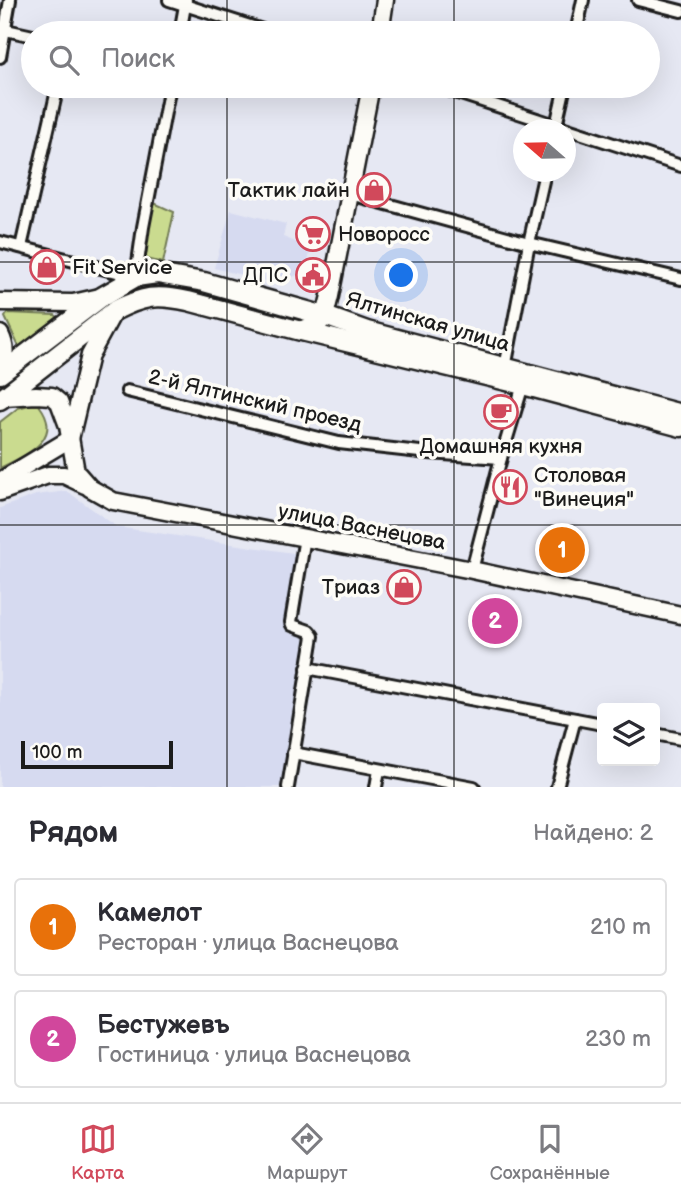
<!DOCTYPE html>
<html lang="ru">
<meta charset="utf-8">
<style>
:root{--surface:#fff;--page:#f7f7f7;--text:#2b2b33;--muted:#7c7c81;--line:#e1e1e2;--accent:#d1495b}
body{margin:0;font-family:"Balsamiq Sans",sans-serif;background:var(--page);color:var(--text)}
.controls{position:absolute;right:21px;bottom:21px;display:grid;overflow:hidden;border-radius:7px;box-shadow:0 7px 28px #0002}
.controls button{width:63px;height:63px;display:grid;place-items:center;padding:0;border:0;border-bottom:2px solid var(--line);background:var(--surface);color:var(--text);font:35px sans-serif}
.compass{position:absolute;left:513px;top:119px;width:63px;height:63px;border-radius:50%;background:var(--surface);box-shadow:0 7px 28px #0002;rotate:290deg}
.scale{position:absolute;left:21px;bottom:18px;width:152px;box-sizing:border-box;padding-left:7px;border:4px solid #1c1c1c;border-top:0;font-size:19px;line-height:24px;white-space:nowrap;color:#1c1c1c;-webkit-text-stroke:5px #fdfcf7;paint-order:stroke}
.you{position:absolute;left:402px;top:276px;width:24px;height:24px;margin:-18px;border:5px solid #fff;border-radius:50%;background:#1a73e8;box-shadow:0 0 0 10px #1a73e833}
.badge{display:grid;place-items:center;width:46px;height:46px;border-radius:50%;background:var(--accent);color:#fff;font-size:23px;font-weight:700}
.pin{position:absolute;translate:-50% -50%;border:4px solid #fff;box-shadow:0 2px 7px #0006}
.list{margin:0;padding:0;list-style:none}
h2{display:flex;justify-content:space-between;align-items:center;height:91px;margin:0;padding:0 28px;font-size:30px}
h2 small{font-size:23px;font-weight:400;color:var(--muted)}
.list li{display:grid;grid-template-columns:46px 1fr auto;gap:21px;align-items:center;box-sizing:border-box;height:98px;margin:0 14px 14px;padding:0 14px;border:2px solid var(--line);border-radius:7px}
.list b{display:block;font-size:26px;white-space:nowrap}
.list p{margin:0;font-size:23px;white-space:nowrap;color:var(--muted)}
.list em{font-size:23px;font-style:normal;color:var(--muted)}
.icon{flex:none;width:38px;height:38px;fill:none;stroke:currentColor;stroke-width:2;stroke-linecap:round;stroke-linejoin:round}
.map{position:relative;flex:none;width:681px;height:787px;overflow:hidden}
.search{position:absolute;background:var(--surface);box-shadow:0 7px 28px #0002;left:21px;right:21px;top:21px;height:77px;display:flex;align-items:center;gap:18px;box-sizing:border-box;padding:0 24px;border-radius:38px;color:var(--muted);font-size:26px}
.sheet{height:315px;background:var(--surface)}
nav{display:flex;justify-content:space-around;align-items:center;box-sizing:border-box;height:98px;border-top:2px solid var(--line);background:var(--surface);font-size:19px;color:var(--muted)}
nav a{display:grid;justify-items:center;gap:4px}
nav .on{color:var(--accent)}
.map>svg:first-child{display:block}
</style>
<div class="map">
<svg width="681" height="787" viewBox="0 0 681 787">
<rect width="100%" height="100%" fill="#e6e8f3"/>
<filter id="ink" filterUnits="userSpaceOnUse"><feTurbulence type="fractalNoise" baseFrequency=".0143" numOctaves="2"/><feDisplacementMap in="SourceGraphic" scale="14" xChannelSelector="R" yChannelSelector="G"/><feConvolveMatrix kernelMatrix="1 2 1 2 8 2 1 2 1" color-interpolation-filters="sRGB"/></filter>
<g filter="url(#ink)">
<g fill="#d6daf0">
<polygon points="231,210 286,224 283,237 311,248 306,271 277,284 214,268"/>
<polygon points="67,491 117,527 300,554 289,633 307,636 281,787 0,787 0,508 36,495"/>
</g>
<g fill="#cadb8f" stroke="#737c56" stroke-width="2">
<polygon points="154,203 174,212 163,263 143,258"/>
<polygon points="8,313 55,315 58,317 24,345 19,347 5,317"/>
<path d="M29 405H39C65 439 26 455 0 468V422L18 408Z"/>
</g>
<g fill="none" stroke-linecap="round" stroke-linejoin="round">
<g stroke="#1c1c1c" stroke-width="16">
<g id="street">
<polyline points="169,0 272,33"/>
<polyline points="638,0 681,11"/>
<polyline points="6,30 33,36"/>
<polyline points="180,33 186,0"/>
<polyline points="576,33 583,0"/>
<polyline points="0,57 10,0"/>
<polyline points="436,86 681,166"/>
<polyline points="555,130 565,86"/>
<polyline points="350,194 529,243 681,279"/>
<polyline points="0,242 136,277 143,227 170,86"/>
<polyline points="21,247 58,86"/>
<polyline points="505,368 529,243 545,172"/>
<polyline points="127,391 339,443 429,453 501,458"/>
<polyline points="472,570 501,458 523,385"/>
<polyline points="307,668 602,724"/>
<polyline points="655,734 681,739"/>
<polyline points="293,753 474,787"/>
<polyline points="288,787 313,636 309,631 292,625 291,622 305,537"/>
<polyline points="376,787 379,770"/>
<polyline points="557,787 575,719"/>
</g>
</g>
<g stroke="#1c1c1c" stroke-width="21">
<g id="secondary">
<polyline points="380,33 385,0"/>
<polyline points="0,302 73,303 100,297"/>
<path d="M297 330C326 324 323 323 330 296L371 86"/>
<path d="M0 334C5 344 7 355 0 365"/>
<polyline points="4,397 36,395 52,396 59,402 68,426 76,472 90,488 113,501 472,570 681,615"/>
<polyline points="0,481 70,439 90,355 114,311"/>
<polyline points="0,492 48,475 64,475 85,485"/>
</g>
</g>
<g stroke="#1c1c1c" stroke-width="23">
<g id="primary">
<polyline points="0,374 103,296 136,277 157,274 204,282 325,316 367,331 681,414"/>
<path d="M0 400 114 311C143 296 157 294 188 301L297 330 523 385 681 427"/>
</g>
</g>
<use href="#street" stroke="#fdfcf7" stroke-width="10"/>
<use href="#secondary" stroke="#fdfcf7" stroke-width="16"/>
<use href="#primary" stroke="#fdfcf7" stroke-width="18"/>
</g>
</g>
<path fill="none" stroke="#1c1c1c" stroke-width="2" stroke-opacity="0.55" d="M227 0V33M454 0V33M227 86V787M454 86V787M0 262H681M0 525H681"/>
<defs>
<g id="shop-ring" transform="scale(1.75)"><circle r="9.5" fill="#fdfcf7" stroke="#d1495b" stroke-width="1.5"/><path d="M-5-2.5h2.3a2.7 3.5 0 0 1 5.4 0H5L5.5 6h-11ZM-1.5-2.5h3a1.5 2.3 0 0 0-3 0Z" fill="#d1495b"/></g>
<g id="supermarket-ring" transform="scale(1.75)"><circle r="9.5" fill="#fdfcf7" stroke="#d1495b" stroke-width="1.5"/><path d="M-6-5.5h2.5l.6 2H6L4.5 2H-2.5L-4.4-4H-6ZM-1.5 3.2a1.3 1.3 0 1 0 .1 0ZM3 3.2a1.3 1.3 0 1 0 .1 0Z" fill="#d1495b"/></g>
<g id="civic-ring" transform="scale(1.75)"><circle r="9.5" fill="#fdfcf7" stroke="#d1495b" stroke-width="1.5"/><path d="M-.6-6.5H3V-4.5H.6V-3L4-1V1h2V6H-6V1h2V-1L-.6-3ZM-1.2 2.5V6h2.4V2.5Z" fill="#d1495b"/></g>
<g id="cafe-ring" transform="scale(1.75)"><circle r="9.5" fill="#fdfcf7" stroke="#d1495b" stroke-width="1.5"/><path d="M-5.5-4.5H6V0H3Q3 3.5 0 3.5H-2.5Q-5.5 3.5-5.5 0ZM3-3.2v2h1.7v-2ZM-6 4.5H4V6H-6Z" fill="#d1495b"/></g>
<g id="restaurant-ring" transform="scale(1.75)"><circle r="9.5" fill="#fdfcf7" stroke="#d1495b" stroke-width="1.5"/><path d="M-5-6h1v4h1v-4h1v4h1v-4h1v5L-1.5 .5V6h-2V.5L-5-1ZM5-6V6H3V1.5H1.5Q1.5-4 5-6Z" fill="#d1495b"/></g>
</defs>
<g fill-rule="evenodd">
<use href="#shop-ring" x="374" y="190"/>
<use href="#supermarket-ring" x="313" y="234"/>
<use href="#shop-ring" x="47" y="267"/>
<use href="#civic-ring" x="313" y="275"/>
<use href="#cafe-ring" x="501" y="412"/>
<use href="#restaurant-ring" x="510" y="487"/>
<use href="#shop-ring" x="404" y="587"/>
</g>
<g text-anchor="middle" dominant-baseline="central" stroke-width="7" stroke-linejoin="round" paint-order="stroke">
<g font-size="21" fill="#1c1c1c" stroke="#fdfcf7" text-anchor="end">
<text x="350" y="190">Тактик лайн</text>
<text x="338" y="234" text-anchor="start">Новоросс</text>
<text x="72" y="267" text-anchor="start">Fit Service</text>
<text x="288" y="275">ДПС</text>
<text x="501" y="446" text-anchor="middle">Домашняя кухня</text>
<text x="534" y="475" text-anchor="start">Столовая<tspan x="534" dy="24">"Винеция"</tspan></text>
<text x="380" y="587">Триаз</text>
</g>
<g font-size="21" fill="#1c1c1c" stroke="#fdfcf7">
<text transform="translate(428 322) rotate(16)">Ялтинская улица</text>
<text transform="translate(255 401) rotate(13)">2-й Ялтинский проезд</text>
<text transform="translate(362 527) rotate(11)">улица Васнецова</text>
</g>
</g>
</svg>
<div class="controls">
<button><svg class="icon" aria-label="layers" viewBox="0 0 24 24"><path d="M12 4l9 5-9 5-9-5zM3 14l9 5 9-5"/></svg></button>
</div>
<svg class="compass" viewBox="-18 -18 36 36"><path d="M0-13l5 13h-10z" fill="#e53935"/><path d="M0 13l5-13h-10z" fill="#7c7c81"/></svg>
<div class="scale">100 m</div>
<div class="you"></div>
<div class="pin badge" style="left:562px;top:550px;background:#e8710a">1</div>
<div class="pin badge" style="left:495px;top:621px;background:#d1479c">2</div>
<div class="search"><svg class="icon" aria-label="search" viewBox="0 0 24 24"><circle cx="10" cy="10" r="6"/><path d="M15 15l6 6"/></svg>Поиск</div>
</div>
<section class="sheet">
<h2>Рядом<small>Найдено: 2</small></h2>
<ul class="list">
<li><span class="badge" style="background:#e8710a">1</span><div><b>Камелот</b><p>Ресторан · улица Васнецова</p></div><em>210 m</em></li>
<li><span class="badge" style="background:#d1479c">2</span><div><b>Бестужевъ</b><p>Гостиница · улица Васнецова</p></div><em>230 m</em></li>
</ul>
</section>
<nav>
<a class="on"><svg class="icon" aria-label="map" viewBox="0 0 24 24"><path d="M3 6l6-2 6 2 6-2v14l-6 2-6-2-6 2zM9 4v14M15 6v14"/></svg>Карта</a>
<a><svg class="icon" aria-label="directions" viewBox="0 0 24 24"><path d="M12 3l9 9-9 9-9-9zM9 14v-3h6M13 9l2 2-2 2"/></svg>Маршрут</a>
<a><svg class="icon" aria-label="saved" viewBox="0 0 24 24"><path d="M7 4h10v16l-5-4-5 4z"/></svg>Сохранённые</a>
</nav>
